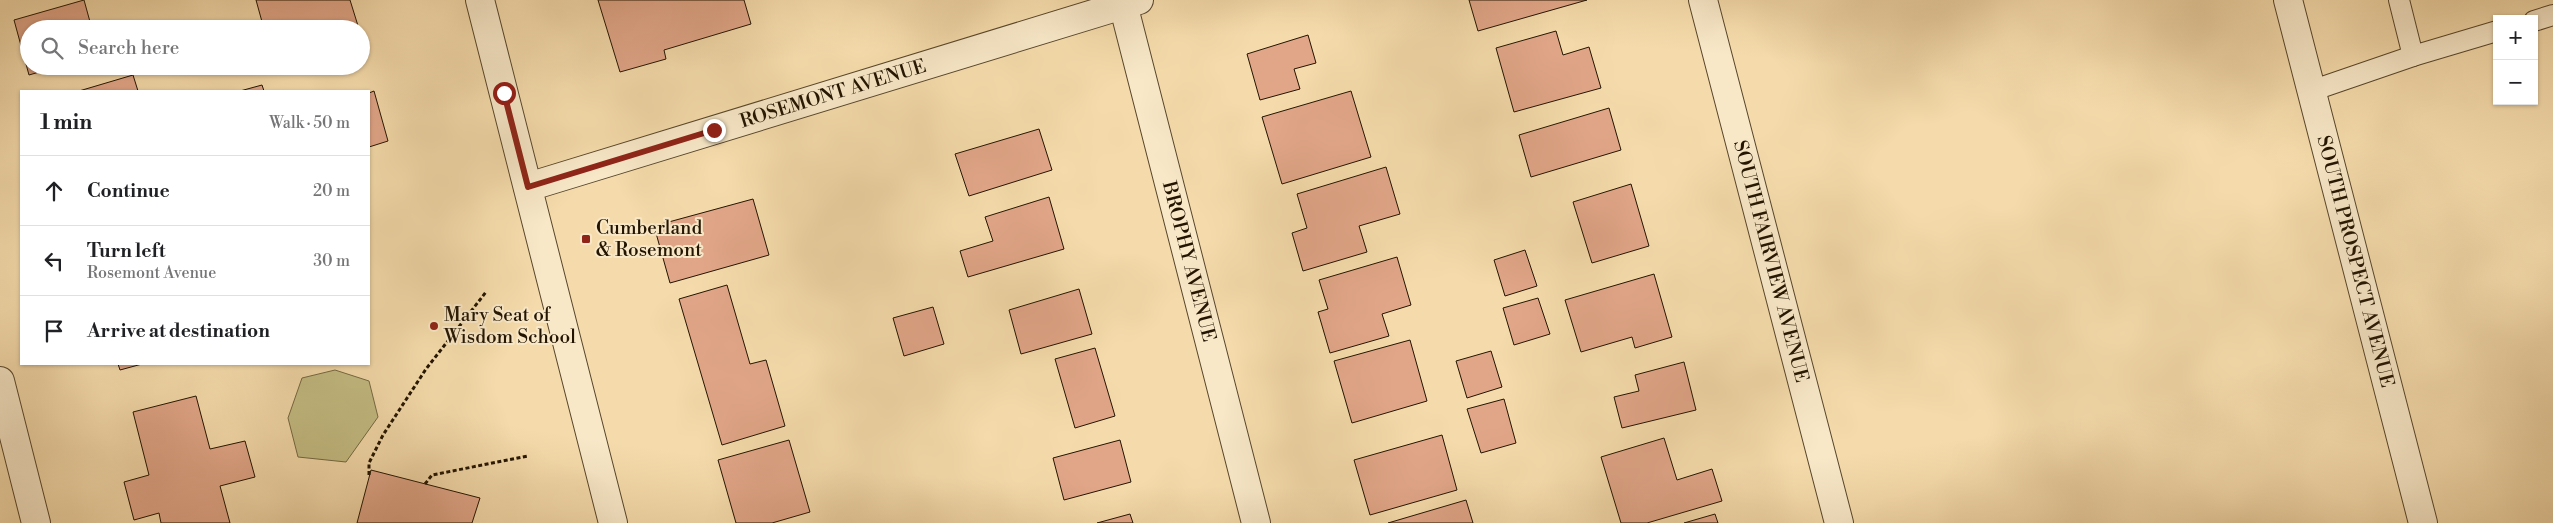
<!DOCTYPE html>
<meta charset="utf-8">
<style>
:root{--surface:#fff;--page:#f2f2f2;--text:#202124;--muted:#757577;--line:#e0e0e0}
body{margin:0;font-family:"Libre Bodoni",serif;background:var(--page);color:var(--text)}
.controls{position:absolute;right:15px;top:15px;display:grid;overflow:hidden;border-radius:0px;box-shadow:0 1px 4px #0004}
.controls button{width:45px;height:45px;display:grid;place-items:center;padding:0;border:0;border-bottom:1px solid var(--line);background:var(--surface);color:var(--text);font:25px sans-serif}
.stop{position:absolute;width:15px;height:15px;margin:-11px;border:4px solid #8f2418;border-radius:50%;background:#fff}
.stop.end{background:#8f2418;border-color:#fff;box-shadow:0 1px 5px #0008}
.list{margin:0;padding:0;list-style:none}
h2{display:flex;justify-content:space-between;align-items:center;height:65px;margin:0;padding:0 20px;font-size:21px}
h2 small{font-size:16px;font-weight:400;color:var(--muted)}
.list li{display:grid;grid-template-columns:32px 1fr auto;gap:15px;align-items:center;box-sizing:border-box;height:70px;padding:0 20px;border-top:1px solid var(--line)}
.list b{display:block;font-size:19px;white-space:nowrap}
.list p{margin:0;font-size:16px;white-space:nowrap;color:var(--muted)}
.list em{font-size:16px;font-style:normal;color:var(--muted)}
.icon{flex:none;width:28px;height:28px;fill:none;stroke:currentColor;stroke-width:2;stroke-linecap:round;stroke-linejoin:round}
.map{position:relative;flex:none;width:2553px;height:523px;overflow:hidden}
.search{position:absolute;background:var(--surface);box-shadow:0 1px 4px #0004;left:20px;top:20px;width:350px;height:55px;display:flex;align-items:center;gap:12px;box-sizing:border-box;padding:0 18px;border-radius:28px;color:var(--muted);font-size:19px}
.panel{position:absolute;background:var(--surface);box-shadow:0 1px 4px #0004;left:20px;top:90px;width:350px;height:275px;border-radius:0px}
.map>svg:first-child{display:block}
</style>
<div class="map">
<svg width="2553" height="523" viewBox="0 0 2553 523">
<rect width="100%" height="100%" fill="#f5dbab"/>
<filter id="stains"><feTurbulence type="fractalNoise" baseFrequency=".004" numOctaves="4"/><feColorMatrix values="0 0 0 0 .2 0 0 0 0 .09 0 0 0 0 .02 0 0 0 .5 -.17"/></filter>
<radialGradient id="worn" r=".72"><stop offset=".6" stop-color="#630" stop-opacity="0"/><stop offset="1" stop-color="#630" stop-opacity=".3"/></radialGradient>
<polygon fill="#c4bd83" stroke="#746842" points="335,370 369,381 378,417 346,462 298,457 288,418 302,378"/>
<g fill="#e1a688" stroke="#231400">
<polygon points="84,0 92,29 29,29 29,66 60,66 29,75 14,20"/>
<polygon points="256,0 350,0 359,29 313,29 312,26 304,29 264,29"/>
<polygon points="598,0 744,0 751,24 664,50 666,59 620,72"/>
<polygon points="1469,0 1587,0 1478,31"/>
<polygon points="1556,31 1563,55 1589,47 1601,88 1514,112 1496,48"/>
<polygon points="1308,35 1316,63 1294,69 1300,89 1260,100 1247,54"/>
<polygon points="133,75 138,91 79,91"/>
<polygon points="262,85 264,91 240,91"/>
<polygon points="374,91 388,141 369,147 369,93"/>
<polygon points="1351,91 1371,157 1282,184 1262,117"/>
<polygon points="1609,108 1621,150 1531,177 1519,135"/>
<polygon points="1039,129 1052,170 969,196 955,154"/>
<polygon points="1386,167 1400,214 1359,226 1367,252 1303,271 1292,233 1307,228 1297,194"/>
<polygon points="1631,184 1649,246 1592,263 1573,202"/>
<polygon points="1049,197 1064,249 968,277 960,251 993,241 985,217"/>
<polygon points="753,199 769,255 670,283 654,226"/>
<polygon points="1525,250 1537,286 1505,296 1494,260"/>
<polygon points="1397,257 1411,305 1382,314 1389,336 1330,353 1318,312 1328,309 1319,280"/>
<polygon points="1654,274 1672,337 1635,348 1632,337 1581,352 1565,300"/>
<polygon points="727,285 750,364 766,360 785,426 722,445 679,299"/>
<polygon points="1079,289 1092,334 1021,354 1009,310"/>
<polygon points="1538,298 1550,334 1514,345 1503,308"/>
<polygon points="933,307 944,344 904,356 893,318"/>
<polygon points="1410,340 1427,401 1352,423 1334,361"/>
<polygon points="1095,348 1115,416 1075,428 1055,359"/>
<polygon points="1491,351 1502,387 1467,398 1456,361"/>
<polygon points="1684,362 1696,410 1622,428 1614,397 1639,391 1635,375"/>
<polygon points="118,364 142,364 120,370"/>
<polygon points="196,396 210,449 245,441 255,477 220,486 230,523 161,523 159,513 134,520 124,482 149,475 133,412"/>
<polygon points="1504,399 1516,443 1481,453 1467,409"/>
<polygon points="1442,435 1457,490 1370,515 1354,460"/>
<polygon points="1664,438 1677,480 1712,469 1722,501 1647,523 1621,523 1601,457"/>
<polygon points="789,440 810,512 772,523 736,523 718,460"/>
<polygon points="1120,440 1131,482 1064,500 1053,458"/>
<polygon points="371,470 480,498 472,523 357,523"/>
<polygon points="1466,500 1473,523 1388,523"/>
<polygon points="1130,514 1133,523 1097,523"/>
<polygon points="1715,514 1718,523 1684,523"/>
</g>
<g fill="none" stroke-linecap="round" stroke-linejoin="round">
<g stroke="#58462b" stroke-width="22">
<g id="service">
<polyline points="2399,0 2413,56"/>
<polyline points="2534,21 2553,15"/>
<polyline points="2311,91 2413,56 2497,31"/>
</g>
</g>
<g stroke="#58462b" stroke-width="30">
<g id="minor">
<path id="s1" d="M1122 0 1256 523"/>
<path id="s2" d="M1703 0 1839 523"/>
<path id="s3" d="M2288 0 2423 523"/>
<path id="s4" d="M528 187 1139 0"/>
<polyline points="0,381 36,523"/>
</g>
</g>
<g stroke="#58462b" stroke-width="30">
<polyline id="tertiary" points="480,0 613,523"/>
</g>
<g stroke="#231400" stroke-width="3" stroke-dasharray="4 2.5" stroke-linecap="butt">
<polyline points="369,475 369,463 383,435 426,369 486,292"/>
<polyline points="425,484 432,475 528,456"/>
</g>
<use href="#service" stroke="#f8e8c8" stroke-width="20"/>
<use href="#minor" stroke="#f8e8c8" stroke-width="28"/>
<use href="#tertiary" stroke="#f8e8c8" stroke-width="28"/>
</g>
<g fill="none" stroke-linecap="round" stroke-linejoin="round">
<polyline stroke="#8f2418" stroke-width="6" points="504,93 528,187 714,130"/>
</g>
<g fill="#8f2418" stroke="#f8e8c8" stroke-width="2">
<rect x="581" y="234" width="10" height="10" rx="2.5"/>
<circle cx="434" cy="326" r="5"/>
</g>
<g text-anchor="middle" dominant-baseline="central" stroke-width="4" stroke-linejoin="round" paint-order="stroke">
<g font-size="19" fill="#231400" stroke="#f8e8c8">
<text stroke="none"><textPath href="#s4" startOffset="319">ROSEMONT AVENUE</textPath></text>
<text stroke="none"><textPath href="#s1" startOffset="270">BROPHY AVENUE</textPath></text>
<text stroke="none"><textPath href="#s2" startOffset="270">SOUTH FAIRVIEW AVENUE</textPath></text>
<text stroke="none"><textPath href="#s3" startOffset="270">SOUTH PROSPECT AVENUE</textPath></text>
</g>
<g font-size="19" fill="#231400" stroke="#f8e8c8" text-anchor="start">
<text x="596" y="228">Cumberland<tspan x="596" dy="22">&amp; Rosemont</tspan></text>
<text x="444" y="315">Mary Seat of<tspan x="444" dy="22">Wisdom School</tspan></text>
</g>
</g>
<rect width="100%" height="100%" filter="url(#stains)"/>
<rect width="100%" height="100%" fill="url(#worn)"/>
</svg>
<div class="controls">
<button>+</button>
<button>−</button>
</div>
<div class="stop" style="left:504px;top:93px"></div>
<div class="stop end" style="left:714px;top:130px"></div>
<div class="search"><svg class="icon" aria-label="search" viewBox="0 0 24 24"><circle cx="10" cy="10" r="6"/><path d="M15 15l6 6"/></svg>Search here</div>
<section class="panel">
<h2>1 min<small>Walk · 50 m</small></h2>
<ul class="list">
<li><svg class="icon" aria-label="ahead" viewBox="0 0 24 24"><path d="M12 20V5M6 11l6-6 6 6"/></svg><div><b>Continue</b></div><em>20 m</em></li>
<li><svg class="icon" aria-label="left" viewBox="0 0 24 24"><path d="M17 20v-9H6M10 6l-5 5 5 5"/></svg><div><b>Turn left</b><p>Rosemont Avenue</p></div><em>30 m</em></li>
<li><svg class="icon" aria-label="arrive" viewBox="0 0 24 24"><path d="M6 21V4h12l-3 4 3 4H6"/></svg><div><b>Arrive at destination</b></div></li>
</ul>
</section>
</div>
